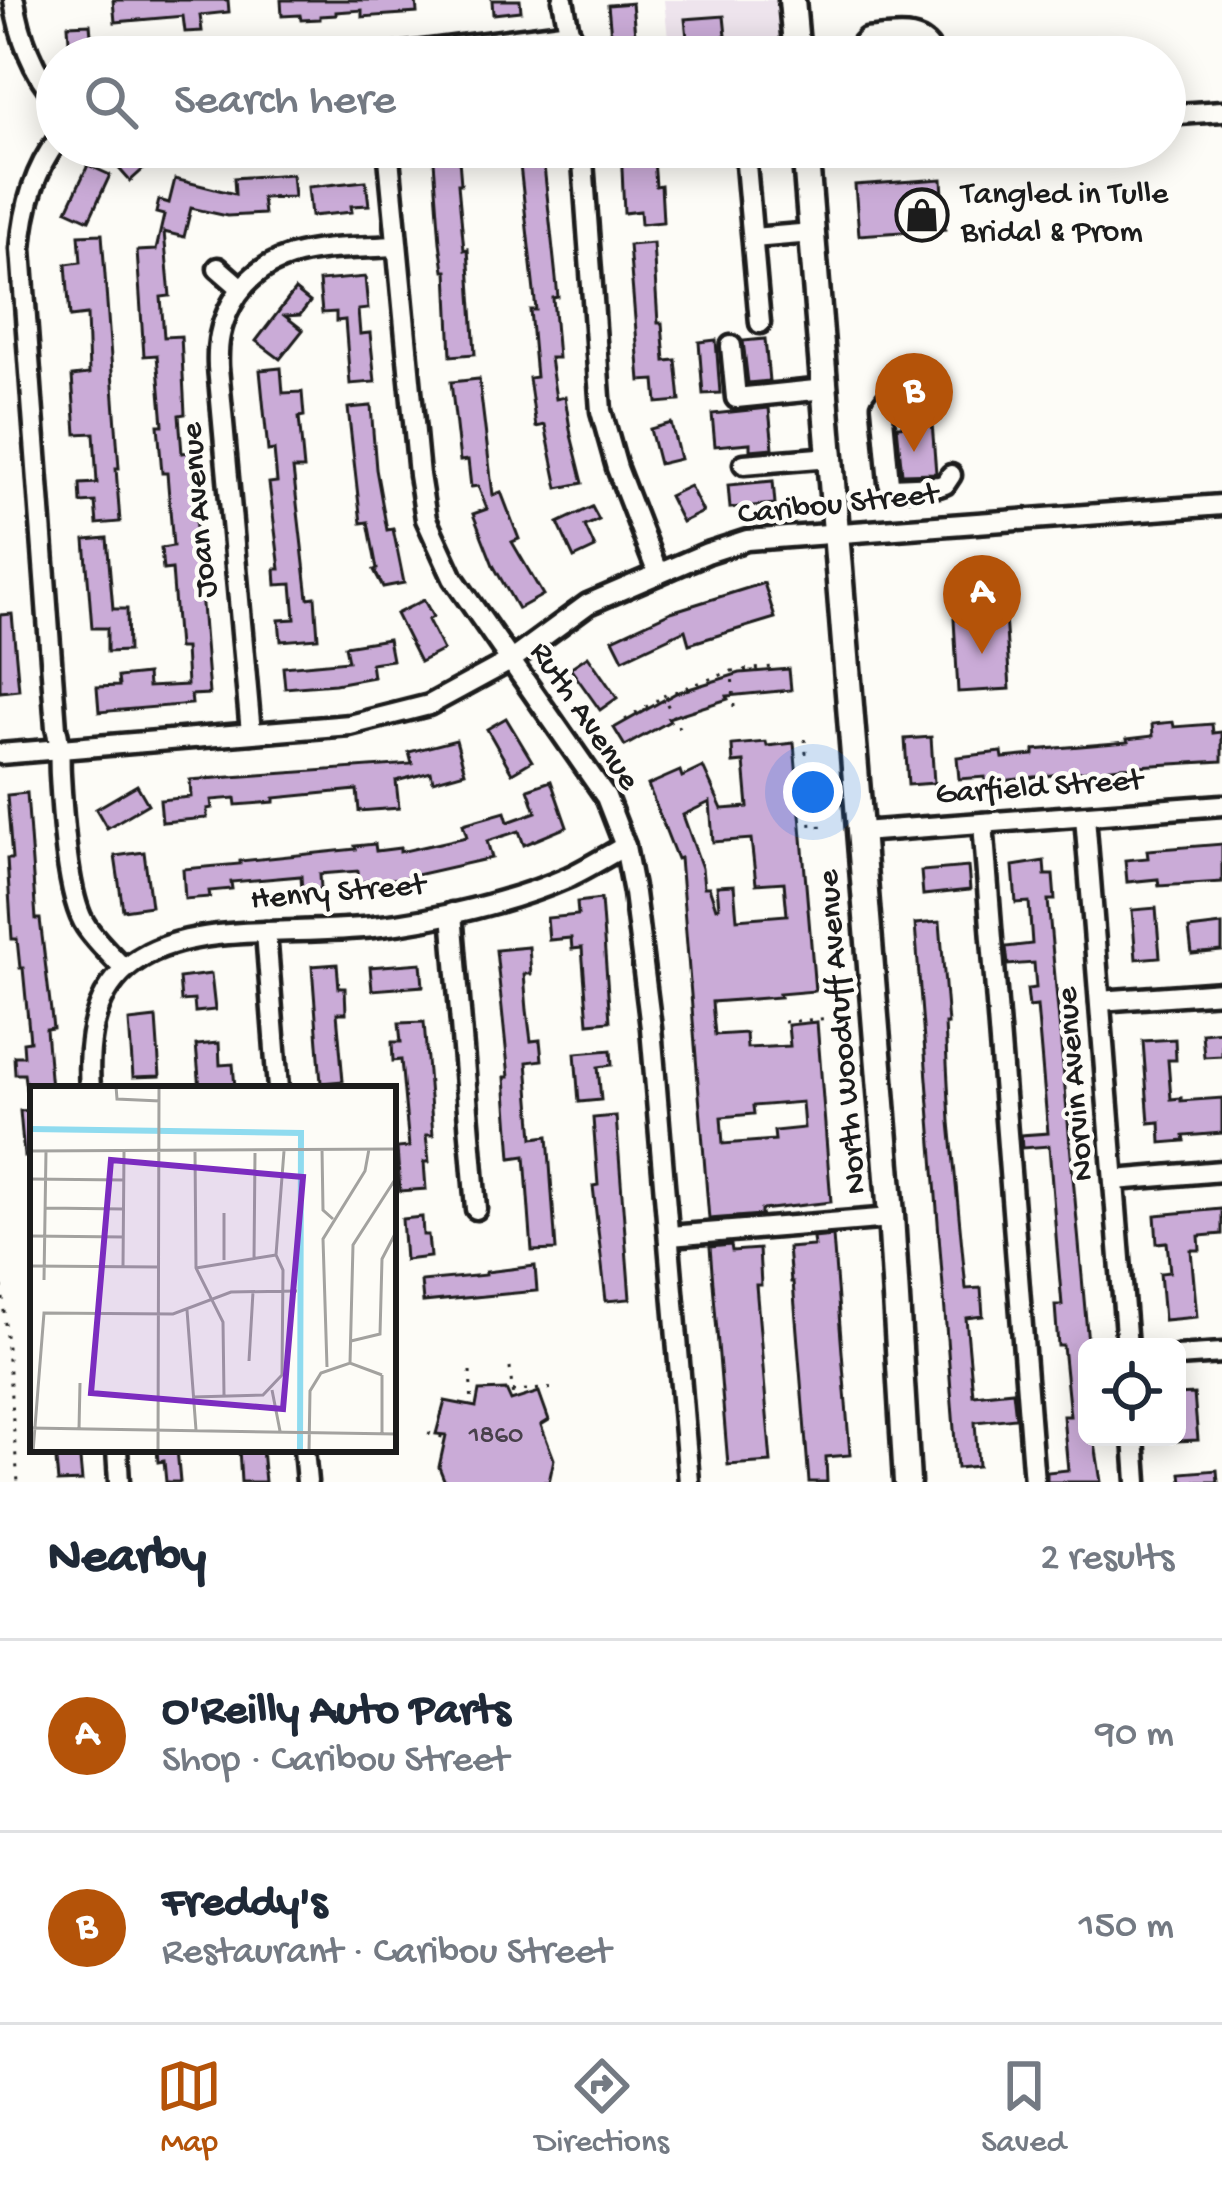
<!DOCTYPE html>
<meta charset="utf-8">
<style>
:root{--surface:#fff;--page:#f2f2f3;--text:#1f2937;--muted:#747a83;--line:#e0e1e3;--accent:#b45309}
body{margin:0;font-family:"Gochi Hand",sans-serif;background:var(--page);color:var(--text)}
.controls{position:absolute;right:36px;bottom:36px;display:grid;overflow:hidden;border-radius:18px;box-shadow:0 6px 30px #0003}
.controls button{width:108px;height:108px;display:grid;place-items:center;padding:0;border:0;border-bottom:3px solid var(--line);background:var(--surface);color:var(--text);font:60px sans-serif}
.you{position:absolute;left:813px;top:792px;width:42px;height:42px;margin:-30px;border:9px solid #fff;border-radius:50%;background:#1a73e8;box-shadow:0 0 0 18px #1a73e833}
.badge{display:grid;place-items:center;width:78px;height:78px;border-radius:50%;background:var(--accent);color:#fff;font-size:39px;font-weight:700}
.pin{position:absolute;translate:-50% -99px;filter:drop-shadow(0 3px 6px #0008)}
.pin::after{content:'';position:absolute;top:63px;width:42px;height:36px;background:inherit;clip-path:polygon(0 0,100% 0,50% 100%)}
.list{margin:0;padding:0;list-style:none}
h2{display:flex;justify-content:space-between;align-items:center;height:156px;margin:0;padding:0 48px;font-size:51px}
h2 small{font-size:39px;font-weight:400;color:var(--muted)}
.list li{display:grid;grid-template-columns:78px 1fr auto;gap:36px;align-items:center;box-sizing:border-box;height:192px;padding:0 48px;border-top:3px solid var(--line)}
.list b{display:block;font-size:45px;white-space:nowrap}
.list p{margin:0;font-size:39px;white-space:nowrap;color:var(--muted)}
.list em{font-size:39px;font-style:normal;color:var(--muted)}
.icon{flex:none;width:66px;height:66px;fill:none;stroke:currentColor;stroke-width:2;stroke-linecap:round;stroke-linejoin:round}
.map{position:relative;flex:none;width:1222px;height:1482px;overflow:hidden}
.search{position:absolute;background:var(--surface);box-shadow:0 6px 30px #0003;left:36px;right:36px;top:36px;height:132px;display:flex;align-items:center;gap:30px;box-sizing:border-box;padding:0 42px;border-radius:66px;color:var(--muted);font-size:45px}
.sheet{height:540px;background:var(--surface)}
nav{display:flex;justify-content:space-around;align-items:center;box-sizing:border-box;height:168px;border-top:3px solid var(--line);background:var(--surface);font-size:33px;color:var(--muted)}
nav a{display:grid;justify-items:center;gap:6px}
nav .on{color:var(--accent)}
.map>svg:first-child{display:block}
</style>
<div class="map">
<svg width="1222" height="1482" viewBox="0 0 1222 1482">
<rect width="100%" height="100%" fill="#fdfcf7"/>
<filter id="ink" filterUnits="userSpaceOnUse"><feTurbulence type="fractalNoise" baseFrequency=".00833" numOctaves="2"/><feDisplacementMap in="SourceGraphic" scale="24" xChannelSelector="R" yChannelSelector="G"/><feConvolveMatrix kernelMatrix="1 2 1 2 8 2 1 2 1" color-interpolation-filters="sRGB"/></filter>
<g filter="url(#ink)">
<polygon fill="#eee4ed" points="664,0 792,0 797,57 670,57"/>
<g fill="#caabd7" stroke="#1c1c1c" stroke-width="3" fill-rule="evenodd">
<polygon points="113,0 228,0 229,12 200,15 202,31 185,32 183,16 115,22"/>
<polygon points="281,0 416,0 417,13 362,17 362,10 336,12 336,15 320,16 320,19 301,20 300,15 282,16"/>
<polygon points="492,0 520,0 521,11 493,14"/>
<polygon points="632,3 636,45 612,47 608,5"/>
<polygon points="724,16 726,36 716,37 718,57 689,57 685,19"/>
<polygon points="90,24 93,57 70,57 68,25"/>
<polygon points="100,147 136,147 150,163 130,181"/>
<polygon points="433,147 458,147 461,184 458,184 464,250 468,249 475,354 451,356 447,271 444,271 440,242"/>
<polygon points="518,147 542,147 558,297 553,298 558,358 550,358 556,399 565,397 571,435 583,483 558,488 545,425 536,427 529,378 536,377 530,310 536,310"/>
<polygon points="621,147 653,147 656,186 661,185 663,222 641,224 640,211 624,213"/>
<polygon points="88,165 110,175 89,220 67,210"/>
<polygon points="292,174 294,197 262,198 264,214 227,216 191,208 184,237 164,232 170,296 161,297 164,337 181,336 185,414 179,415 182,453 190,452 209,694 191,695 192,704 99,712 97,687 119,686 118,677 147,674 148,687 187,685 185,648 178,648 172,569 163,570 161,548 173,546 167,473 162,473 158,425 163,425 157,355 144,356 137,251 156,250 164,215 156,213 159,200 169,203 175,179 235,194 234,178"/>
<polygon points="942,179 945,229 859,235 855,185"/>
<polygon points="366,181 369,205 351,206 352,212 311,216 308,187"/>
<polygon points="102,234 119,468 116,468 120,522 97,524 95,502 81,503 80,484 97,483 94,433 76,434 72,376 89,374 87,315 70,317 66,264 81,262 79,235"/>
<polygon points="653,243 658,323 662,323 665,361 676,360 680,401 657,403 655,380 640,381 629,245"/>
<polygon points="365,277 368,309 358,310 360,334 370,333 375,382 350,384 345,320 336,321 336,312 322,313 319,281"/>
<polygon points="295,290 310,302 300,315 285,316 303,330 280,359 256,341"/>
<polygon points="765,339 769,381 748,383 743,341"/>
<polygon points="716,340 720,393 703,394 699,342"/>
<polygon points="281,368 283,393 302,392 304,416 299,417 304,469 293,469 308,598 315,597 318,638 281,641 279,620 295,619 292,584 276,585 275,569 280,569 269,483 277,482 274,450 268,451 260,370"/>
<polygon points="479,379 493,495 501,492 519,539 512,542 543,595 518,609 493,565 473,514 487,509 478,486 471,487 468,460 460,461 451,382"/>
<polygon points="371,406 376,469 387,530 393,529 404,583 383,587 374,570 377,569 368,522 361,523 348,408"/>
<polygon points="769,408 773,448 750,450 750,443 715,446 712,414"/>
<polygon points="671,423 680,459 659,464 650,429"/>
<polygon points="932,423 936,473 902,474 897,426"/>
<polygon points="773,481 775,504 730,508 728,485"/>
<polygon points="690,486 703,512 682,522 669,496"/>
<polygon points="592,507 599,520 585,526 595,548 574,558 558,523"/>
<polygon points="107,538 113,609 127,609 128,651 107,652 107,628 92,628 85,540"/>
<polygon points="764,583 775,618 689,644 685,630 623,659 613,639 671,612"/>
<polygon points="424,600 433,617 428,620 443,650 420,662 396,614"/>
<polygon points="12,614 19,690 0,692 0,615"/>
<polygon points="1005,616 1010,689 958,692 954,619"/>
<polygon points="388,639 392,660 371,663 373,677 335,684 285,688 283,667 348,661 345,646"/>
<polygon points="588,656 617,698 600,710 570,668"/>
<polygon points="789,669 791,690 727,696 728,699 668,718 670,721 625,746 614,728 676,693 740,673"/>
<polygon points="506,718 532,761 512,773 487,729"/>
<polygon points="1173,722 1174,727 1212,724 1213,733 1222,732 1222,761 1120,767 985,783 985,777 959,779 957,757 1002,752 1003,758 1034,755 1034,750 1128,742 1127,739 1153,736 1152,724"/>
<polygon points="931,737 934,783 908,785 905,739"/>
<polygon points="456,740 465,772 433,781 431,772 396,781 399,808 359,811 357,790 274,798 274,802 236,805 235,798 211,800 212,808 207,809 207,818 162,822 160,800 191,797 190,780 412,764 409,752"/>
<path d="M766 742 767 746 794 743 815 991 779 994 780 997 712 1002 715 1035 746 1033 747 1048 790 1046 788 1025 817 1022 831 1202 761 1210V1215L709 1219 680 858 677 859 648 785 680 771 682 777 703 767 722 809 748 807 744 762 733 763 732 745ZM710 802 713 842 751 839 756 884 784 882 787 915 737 919 734 885 717 886 719 907 716 908 709 887H704L702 868 683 815ZM802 1102 804 1128 774 1131 775 1140 723 1144 721 1117 754 1114 753 1106Z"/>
<polygon points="551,781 567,827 524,845 519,831 487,841 492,858 403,878 359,882 358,871 320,874 321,889 302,891 301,876 231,882 232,889 209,891 210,897 185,899 183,869 240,864 240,861 356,849 355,846 375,844 376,851 400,848 400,852 467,837 463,824 505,812 508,822 536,812 528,789"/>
<polygon points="137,785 148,804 107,828 96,809"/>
<polygon points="27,793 36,919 40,919 53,1028 46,1029 51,1089 26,1089 24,1074 15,1074 14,1056 24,1056 23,1042 30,1041 23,968 20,968 17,939 12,939 7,859 12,859 7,795"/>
<polygon points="1222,844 1222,882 1159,886 1158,879 1127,882 1125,860 1148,858 1147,850"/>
<polygon points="144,852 151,906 123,910 115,856"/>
<polygon points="1044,861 1045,875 1053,875 1055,900 1048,900 1088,1343 1087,1437 1094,1437 1101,1482 1047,1482 1047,1472 1068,1470 1063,1416 1070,1416 1063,1346 1058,1346 1055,1305 1062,1305 1057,1248 1049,1146 1022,1148 1021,1135 1048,1133 1037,1006 1029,1007 1027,989 1036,988 1034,963 1008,965 1006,947 1032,944 1029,902 1016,903 1013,866"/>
<polygon points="968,867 970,890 923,895 921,871"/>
<polygon points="601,899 610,1021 588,1023 582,948 572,949 571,938 549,940 547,918 578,915 577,902"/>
<polygon points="1156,908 1160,957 1136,959 1132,910"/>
<polygon points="940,922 948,1024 945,1024 950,1122 966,1289 981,1288 983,1316 966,1318 973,1395 1013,1391 1016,1418 975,1422 978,1466 957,1468 915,924"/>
<polygon points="1222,925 1222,951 1192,954 1189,929"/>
<polygon points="529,947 531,974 524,974 527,1010 531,1041 540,1040 542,1060 527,1062 533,1138 548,1136 556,1250 532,1251 525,1156 511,1158 505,1077 509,1077 496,950"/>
<polygon points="421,963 423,986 372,990 370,967"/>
<polygon points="337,964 339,988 345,988 346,1013 337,1013 343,1081 321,1083 312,966"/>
<polygon points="211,974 215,1010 195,1012 194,1000 181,1001 179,978"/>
<polygon points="156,1018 160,1076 133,1077 129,1021"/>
<polygon points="424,1022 433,1135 426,1135 429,1162 424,1162 426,1189 400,1191 397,1148 409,1147 401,1060 393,1061 392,1042 401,1042 399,1023"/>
<polygon points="1222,1031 1222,1056 1204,1057 1202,1033"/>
<polygon points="1175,1039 1176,1060 1168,1060 1171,1099 1181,1098 1181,1101 1222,1098 1222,1133 1184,1136 1185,1141 1161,1143 1160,1122 1149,1123 1143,1041"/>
<polygon points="219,1043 220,1065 233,1064 235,1087 200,1089 196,1045"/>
<polygon points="611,1050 612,1065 598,1067 601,1100 579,1102 575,1053"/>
<polygon points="33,1110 33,1155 24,1156 20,1111"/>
<polygon points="616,1116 630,1299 606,1301 593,1186 598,1185 593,1118"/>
<polygon points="1222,1209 1222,1234 1199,1236 1200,1250 1191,1250 1197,1317 1164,1320 1160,1273 1170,1272 1167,1242 1157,1243 1155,1215"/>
<polygon points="422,1217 423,1235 428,1235 430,1257 405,1260 402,1219"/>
<polygon points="833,1236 850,1455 826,1457 827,1482 809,1482 793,1282 791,1282 788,1248 814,1246 813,1238"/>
<polygon points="731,1245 732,1251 759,1249 761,1285 756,1285 771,1462 728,1465 710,1247"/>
<polygon points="535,1266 537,1291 423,1302 421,1281 486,1275 486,1272"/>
<polygon points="506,1390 511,1401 539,1392 549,1420 541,1425 554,1459 549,1482 445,1482 439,1467 446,1435 436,1434 445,1401 476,1407 479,1391"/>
<polygon points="1194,1394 1198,1440 1177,1441 1177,1395"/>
<polygon points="55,1449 79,1449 82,1481 58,1482"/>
<polygon points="157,1449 177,1449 180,1482 166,1482 164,1461 158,1462"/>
<polygon points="239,1449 262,1449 265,1482 241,1482"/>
<polygon points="1217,1470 1218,1482 1182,1482 1181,1473"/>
</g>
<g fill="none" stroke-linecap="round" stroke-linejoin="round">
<g stroke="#1c1c1c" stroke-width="27">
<g id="minor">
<path d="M14 0C19 34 33 73 57 99"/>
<polyline points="563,0 574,57"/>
<polyline points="376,57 570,32"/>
<path d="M857 57V49L866 39C892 37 924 28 934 57"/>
<polyline points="1165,115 1222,111"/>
<path d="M57 141C33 172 24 210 21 249L56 728C61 745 59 758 60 775 62 810 67 899 86 926 96 941 111 955 124 969"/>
<polyline points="388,147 419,475 426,519 453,578 606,797 625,846 634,893 651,1028 689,1482"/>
<polyline points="582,147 601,411 617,468 658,574"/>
<polyline points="745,153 760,323"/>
<polyline points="753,238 812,233"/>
<polyline points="218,268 241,288"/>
<polyline points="731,346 736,398 825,389"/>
<polyline points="887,398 882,405 889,483 891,488 939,486 945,484 951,475"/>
<polyline points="744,464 831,457"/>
<path d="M251 733 218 367C217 343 220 326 231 305 265 241 334 250 397 246"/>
<polyline points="0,754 350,725 429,705 510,661 588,604 707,553 747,540 1222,505"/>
<polyline points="1085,816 1127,1347"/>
<polyline points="983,823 1034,1482"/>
<polyline points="861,832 1222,805"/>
<polyline points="452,913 476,1209"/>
<polyline points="266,932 278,1089"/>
<polyline points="1100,1001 1222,992"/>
<path d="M90 1089C76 899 247 941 373 927 432 921 515 901 569 877 588 868 607 856 625 846"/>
<polyline points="1115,1180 1222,1171"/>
<polyline points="670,1236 891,1218"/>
<polyline points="1177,1356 1222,1353"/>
<polyline points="1134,1437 1137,1482"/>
<polyline points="117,1449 119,1482"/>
<polyline points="304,1449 307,1482"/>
</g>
</g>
<g stroke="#1c1c1c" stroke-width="33">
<g id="major">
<polyline points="792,0 797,57"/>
<polyline points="805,147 891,1215 907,1482"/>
</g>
</g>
<g stroke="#1c1c1c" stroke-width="3" stroke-dasharray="3 9" stroke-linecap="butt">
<polyline points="720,45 763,40"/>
<polyline points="725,46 726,57"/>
<polyline points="734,707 732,671 773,667"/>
<polyline points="625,720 662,697"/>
<polyline points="679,728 663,696 732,671"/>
<polyline points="805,739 811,827 827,826"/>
<polyline points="784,1022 843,1017"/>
<polyline points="0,1262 18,1482"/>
<polyline points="510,1368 513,1400"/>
<polyline points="470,1371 472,1406"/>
<polyline points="512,1391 558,1388"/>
<polyline points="428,1433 446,1438"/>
</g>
<use href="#minor" stroke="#fdfcf7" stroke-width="18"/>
<use href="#major" stroke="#fdfcf7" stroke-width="24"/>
</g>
</g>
<defs>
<g id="shop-ring" transform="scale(2.7)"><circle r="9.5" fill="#fdfcf7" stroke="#1c1c1c" stroke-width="1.5"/><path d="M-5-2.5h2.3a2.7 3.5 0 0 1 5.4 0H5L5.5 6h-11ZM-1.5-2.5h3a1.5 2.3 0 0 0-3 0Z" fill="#1c1c1c"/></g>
</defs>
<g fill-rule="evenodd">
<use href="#shop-ring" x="922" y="215"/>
</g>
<g text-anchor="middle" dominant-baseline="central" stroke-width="9" stroke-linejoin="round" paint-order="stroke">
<g font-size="27" fill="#48404b">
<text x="496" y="1437">1860</text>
</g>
<g font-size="33" fill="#1c1c1c" stroke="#fdfcf7" text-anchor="start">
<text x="961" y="196">Tangled in Tulle<tspan x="961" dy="38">Bridal &amp; Prom</tspan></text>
</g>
<g font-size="33" fill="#1c1c1c" stroke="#fdfcf7">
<text transform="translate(838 506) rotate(-6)">Caribou Street</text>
<text transform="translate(201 510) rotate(-95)">Joan Avenue</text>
<text transform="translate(583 717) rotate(56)">Ruth Avenue</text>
<text transform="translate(1039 789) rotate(-4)">Garfield Street</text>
<text transform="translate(338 894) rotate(-5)">Henry Street</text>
<text transform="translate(844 1032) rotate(-95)">North Woodruff Avenue</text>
<text transform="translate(1077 1084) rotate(-95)">Norvin Avenue</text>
</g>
</g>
<g transform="translate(30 1086)">
<rect width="366" height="366" fill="#fdfcf7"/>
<path fill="none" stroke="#8fdbef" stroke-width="6" d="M0 43 271 47 270 366"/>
<path fill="none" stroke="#a3a29f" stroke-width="3" d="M86 0 87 13 130 15M292 63 293 124 303 133M0 65 366 63M165 66 166 182 193 236 194 309M0 93 94 94M15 122 94 123M0 150 94 151M224 173 225 67M194 174V127M0 180 129 181M93 180 94 66M166 182 246 169M14 194 16 65M157 224 166 344M321 255 350 248 352 173 366 146M219 275 223 206M320 277 323 159 366 92M297 281 293 153 335 85 339 63M352 289V348M242 304 250 345M163 311 233 309 252 289 253 184 246 169 254 65M0 342 366 348M49 343 50 297M3 366 14 227 143 228 201 206 267 205M128 366 129 0M279 366 280 305 291 287 320 277 352 289"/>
<path fill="#7b2cbf" fill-opacity="0.15" stroke="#7b2cbf" stroke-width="6" d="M81 74 273 91 253 323 61 307Z"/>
<rect width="366" height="366" fill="none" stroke="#1c1c1c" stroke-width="6"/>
</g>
</svg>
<div class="controls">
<button><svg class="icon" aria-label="locate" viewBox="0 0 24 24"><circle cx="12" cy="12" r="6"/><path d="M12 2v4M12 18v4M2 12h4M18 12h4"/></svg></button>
</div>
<div class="you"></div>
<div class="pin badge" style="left:982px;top:654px">A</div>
<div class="pin badge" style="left:914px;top:452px">B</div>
<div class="search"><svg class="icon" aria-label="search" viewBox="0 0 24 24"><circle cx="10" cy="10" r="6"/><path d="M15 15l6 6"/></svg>Search here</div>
</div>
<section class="sheet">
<h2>Nearby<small>2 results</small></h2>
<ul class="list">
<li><span class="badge">A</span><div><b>O'Reilly Auto Parts</b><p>Shop · Caribou Street</p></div><em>90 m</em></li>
<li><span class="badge">B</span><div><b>Freddy's</b><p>Restaurant · Caribou Street</p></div><em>150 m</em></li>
</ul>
</section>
<nav>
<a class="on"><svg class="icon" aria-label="map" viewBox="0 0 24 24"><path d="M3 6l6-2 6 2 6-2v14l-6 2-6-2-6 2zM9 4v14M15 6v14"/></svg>Map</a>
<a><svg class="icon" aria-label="directions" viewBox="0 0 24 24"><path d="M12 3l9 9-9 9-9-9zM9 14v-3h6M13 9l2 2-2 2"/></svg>Directions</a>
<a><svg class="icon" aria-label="saved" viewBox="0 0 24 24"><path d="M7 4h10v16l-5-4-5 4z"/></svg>Saved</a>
</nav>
